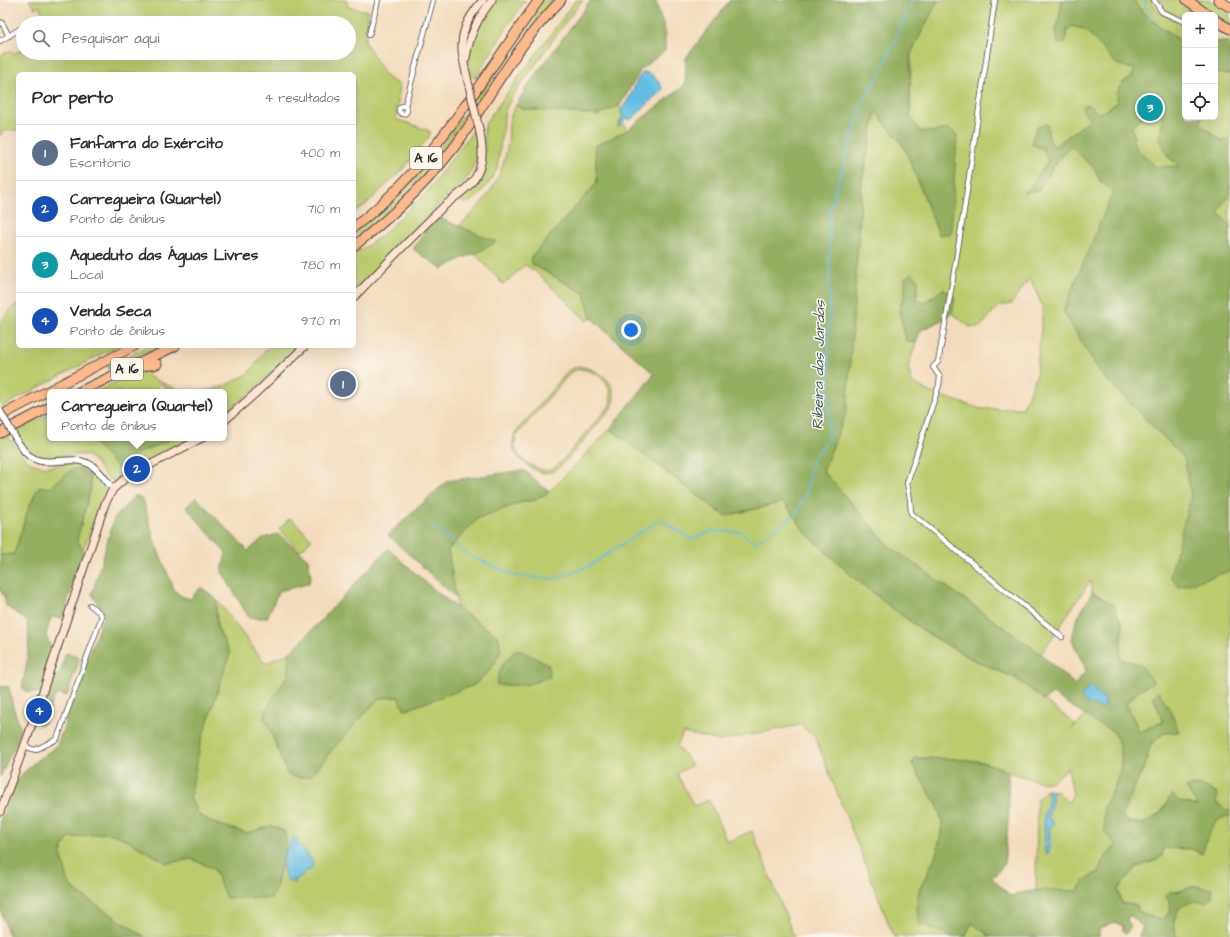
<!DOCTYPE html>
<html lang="pt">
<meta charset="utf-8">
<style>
:root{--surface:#fff;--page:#f7f7f7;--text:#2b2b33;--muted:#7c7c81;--line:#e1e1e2;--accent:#d1495b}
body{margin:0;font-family:"Architects Daughter",sans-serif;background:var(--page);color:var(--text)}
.controls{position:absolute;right:12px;top:12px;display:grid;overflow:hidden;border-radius:6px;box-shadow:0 4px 16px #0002}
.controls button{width:36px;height:36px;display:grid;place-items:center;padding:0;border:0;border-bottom:1px solid var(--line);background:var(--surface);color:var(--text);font:20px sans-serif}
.you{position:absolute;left:631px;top:330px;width:14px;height:14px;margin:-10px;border:3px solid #fff;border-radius:50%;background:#1a73e8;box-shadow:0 0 0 6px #1a73e833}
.badge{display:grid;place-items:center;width:26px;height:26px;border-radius:50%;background:var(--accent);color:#fff;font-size:13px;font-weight:700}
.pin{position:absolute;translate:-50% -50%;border:2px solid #fff;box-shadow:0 1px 4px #0006}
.popup{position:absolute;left:47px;top:389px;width:180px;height:52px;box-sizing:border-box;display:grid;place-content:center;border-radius:6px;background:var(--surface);filter:drop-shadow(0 1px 3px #0005);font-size:13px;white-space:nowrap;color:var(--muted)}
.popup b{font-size:15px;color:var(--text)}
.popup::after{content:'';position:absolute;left:50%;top:100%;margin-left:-8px;border:8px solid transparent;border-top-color:var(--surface)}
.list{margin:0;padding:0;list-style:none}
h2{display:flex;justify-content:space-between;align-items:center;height:52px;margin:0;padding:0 16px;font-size:17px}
h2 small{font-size:13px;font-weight:400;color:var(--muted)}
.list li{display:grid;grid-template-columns:26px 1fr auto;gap:12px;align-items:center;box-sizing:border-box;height:56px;padding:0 16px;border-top:1px solid var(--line)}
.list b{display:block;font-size:15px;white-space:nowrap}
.list p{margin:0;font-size:13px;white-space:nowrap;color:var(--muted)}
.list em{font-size:13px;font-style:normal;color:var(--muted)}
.icon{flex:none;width:22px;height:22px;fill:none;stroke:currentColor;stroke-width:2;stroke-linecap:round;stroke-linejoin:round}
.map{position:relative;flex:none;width:1230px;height:937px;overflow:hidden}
.search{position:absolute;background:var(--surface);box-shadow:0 4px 16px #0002;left:16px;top:16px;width:340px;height:44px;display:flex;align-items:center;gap:10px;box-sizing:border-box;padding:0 14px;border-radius:22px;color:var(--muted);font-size:15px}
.panel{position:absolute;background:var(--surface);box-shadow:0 4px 16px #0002;left:16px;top:72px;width:340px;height:276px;border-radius:6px}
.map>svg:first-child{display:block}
</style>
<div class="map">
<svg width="1230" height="937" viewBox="0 0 1230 937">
<rect width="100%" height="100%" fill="#fbf7ec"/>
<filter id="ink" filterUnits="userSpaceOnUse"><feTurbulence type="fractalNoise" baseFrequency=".025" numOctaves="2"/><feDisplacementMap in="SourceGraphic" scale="8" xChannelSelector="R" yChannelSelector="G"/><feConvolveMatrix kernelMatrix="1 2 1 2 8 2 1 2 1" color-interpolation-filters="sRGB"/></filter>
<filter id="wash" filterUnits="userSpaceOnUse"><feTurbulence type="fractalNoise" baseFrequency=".012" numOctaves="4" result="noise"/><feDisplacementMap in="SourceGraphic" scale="16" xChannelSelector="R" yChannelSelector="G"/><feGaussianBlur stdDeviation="0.9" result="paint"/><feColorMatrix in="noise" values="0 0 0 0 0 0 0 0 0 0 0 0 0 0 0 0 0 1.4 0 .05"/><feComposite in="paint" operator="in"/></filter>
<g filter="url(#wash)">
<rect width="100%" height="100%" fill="#f2dbbc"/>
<g fill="#bbcb6e" stroke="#737b4c" fill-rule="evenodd">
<polygon points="29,0 346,0 348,7 367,11 365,42 387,78 400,85 396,119 430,131 430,135 403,169 364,206 354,212 354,74 18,74 18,130 3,131 0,136 0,56 11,50 13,54 23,49 23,53 349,53 349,23 47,23 39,6 35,8"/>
<path d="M497 0H526L506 28 475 79C474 76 471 74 470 71 468 68 469 62 469 59 471 37 484 17 497 0Z"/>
<polygon points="542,0 553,0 520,39 477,103 476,96"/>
<polygon points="576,0 583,0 567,20 512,97 505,110 497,169 491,180 478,196 469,202 463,203 460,199 475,182 485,150 484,132 486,122"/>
<path d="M938 0H1062L1059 18 1056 31 1065 42 1067 30 1072 26 1084 29 1128 68 1135 69 1132 77 1123 82 1117 103 1099 115 1088 104 1083 110 1090 120 1054 147 1049 139 1047 125 1045 150 1048 161 1035 181 1024 192 1053 167 1071 145 1081 156 1095 169 1100 181 1156 167 1136 148 1132 127 1142 117 1154 109 1163 116 1160 138 1168 157 1181 166 1230 184V812L1216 803 1198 806 1179 801 1143 824 1127 822 1122 815 1148 758 1150 745 1164 733 1179 732 1153 696 1163 722 1157 724 1140 732 1126 704 1141 689 1153 682 1140 664 1120 659 1121 638 1123 626 1114 605 1092 592 1090 581 1041 654 888 545 823 471 847 410 862 180 876 111 905 148 939 234 948 129 934 132 920 131 910 117 911 53ZM1030 278 1043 308 1036 375 1023 408 981 409 929 392 912 382 908 367 916 343 906 340 899 310 905 293 918 281 916 299 925 303 931 297H955L952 313 970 327H980L999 306 1011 304Z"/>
<polygon points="1133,0 1151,0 1158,12 1185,25 1185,44 1146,16"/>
<polygon points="1159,0 1177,0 1198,15 1185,15 1185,19 1163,9"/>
<polygon points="1193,0 1210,0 1230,13 1230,25"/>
<polygon points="1215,73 1230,74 1230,139 1222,141 1200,124 1202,117 1215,117"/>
<path d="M516 105 522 109 598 115 620 105 626 131 595 146 597 183 531 258 532 264 585 294 591 318 587 321 535 271 525 265 504 284 502 283 475 254 495 242 459 226C486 202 502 180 508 143 509 135 508 124 511 116 512 112 515 108 516 105Z"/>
<path d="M469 107 470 111C443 150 415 187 379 218 371 225 362 231 354 237V232C384 208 412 182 436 152 448 137 458 122 469 107Z"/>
<path d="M473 131C486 147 472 176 458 188 455 191 451 193 448 195L354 291V255L381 236 425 194Z"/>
<polygon points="18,302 18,346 117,346 2,407 0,405 0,322"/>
<polygon points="147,346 157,346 109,370 108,366"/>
<polygon points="269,346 300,346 249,394 224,413 224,392 185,392 211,390 224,386 248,374"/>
<path d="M578 366C595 368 613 378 614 396 614 399 613 403 613 406 603 417 562 469 552 472 542 476 529 468 522 461 512 451 511 446 515 433L569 370ZM579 369C599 371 614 383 610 405L561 462C558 464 554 469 551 470 539 473 517 458 515 447 514 443 516 439 517 435L571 372Z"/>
<polygon points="152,368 149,377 183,392 170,392 161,384 152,392 95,392 143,369"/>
<path d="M50 414V438H96L92 441 118 467 136 454 174 438H191L114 481C102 478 99 461 88 456 79 452 63 458 54 459 48 459 41 457 35 457L34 453 27 448 15 430Z"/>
<path d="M610 429 725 516 784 502 806 533 852 576 888 605 925 632 972 659 1017 679 1075 724 1072 729 1086 715C1091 719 1112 729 1114 733 1130 757 1117 784 1104 806L1116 845 1102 862 1099 872 1086 879 1077 891H1036L1037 800 1046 790 1057 791 1068 803 1073 794 1068 768 1053 781 1044 783 1008 772 996 766 979 761 950 759 916 758 912 764 937 805 942 820 941 835 936 855 919 891 947 934 953 937H894L815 737 800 725 720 741 683 733 677 746 692 765 677 774 694 806 709 800 727 842 752 831 794 937H145L75 891 68 881 61 854 63 846 69 838 105 833 113 834 121 837 167 863 192 859 214 869 226 898 277 884 286 841 284 831 272 826 246 833 213 823 199 815 190 797 200 745 230 653 217 627 216 599 265 663 291 652 289 674 267 708 263 718 269 726 287 774 310 776 335 746 379 698 398 697 405 710 473 685 485 675 498 637 457 608 448 550 478 518 519 503 535 500 549 492Z"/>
<path d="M7 434C14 445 22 459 34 464 57 473 74 451 97 476 101 481 105 484 106 491L83 550 77 540 91 487 89 473 74 468 29 507 14 554 0 555V438Z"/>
<polygon points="290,518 312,539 300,551 279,529"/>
<path d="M1230 816V937H1176L1174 920 1180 906 1194 901 1207 902 1195 886 1177 892 1169 901 1171 912 1161 920C1152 918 1146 914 1138 911L1137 905 1122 904 1118 890 1128 876 1138 867 1157 860 1163 848 1192 849 1202 854C1208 837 1210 818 1230 816Z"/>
<polygon points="972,923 991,937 963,937 965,936"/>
</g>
<g fill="#94af61" stroke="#606d46" fill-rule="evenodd">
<polygon points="591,0 655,0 665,30 665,51 642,68 620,105 598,115 522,109 516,105 526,88"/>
<path d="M730 0H938L910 55V117L920 131 934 132 948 129 957 135 951 233 939 235 905 148 876 112 862 180 847 410 823 471 888 545 1041 654 1075 685 1086 670 1072 640 1076 621 1092 592 1114 605 1123 626 1121 638 1120 659 1140 664 1154 682 1141 689 1126 704 1140 732 1157 724 1163 722 1153 696 1159 692 1170 710 1179 732 1164 733 1150 745 1148 758 1122 815 1127 822 1143 824 1160 814 1172 794 1179 801 1198 806 1186 787 1202 785 1218 794 1216 803 1230 812V816C1210 818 1208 837 1202 854L1192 849 1163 848 1162 856C1155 862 1146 862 1139 866 1130 871 1124 882 1118 890L1122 904 1137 905 1138 911C1146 914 1152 918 1161 920L1171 912 1169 901 1165 896 1170 892H1177L1195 886 1212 889V897L1207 902 1194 901 1180 907 1174 920 1176 937H1139V935L1143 927 1130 915 1127 920 1131 926 1126 934 1123 931V926L1114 922 1099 929V937H991L972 923 965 936 953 937 918 923 917 904 919 891 936 855 941 835 942 820 937 805 912 764 916 758C950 759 977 756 1008 772L1009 813 1004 865 992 878 1010 896C1031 888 1054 890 1077 891L1086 879 1099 872 1102 862 1116 845 1104 831V806L1115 788 1121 766V750L1114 732 1095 722 1053 694 1044 700 1017 679 972 659 925 632 888 605 852 576 806 533 784 502 725 516 610 429 654 374 591 318 585 294 532 264 531 257 597 183 595 146 626 131 685 85 686 58Z"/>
<path d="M1062 0H1133L1146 16 1185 44V117H1202L1200 124 1222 141 1230 139V193L1218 212 1230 226V571L1179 587 1170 576 1191 495 1184 458 1101 374 1063 311 1113 192 1100 181 1095 169 1081 156 1071 146 1053 167 1038 191 1023 193 1035 181 1048 161 1044 150 1032 144 1033 137 1037 127 1047 124 1049 139 1054 147 1090 120 1083 110V106L1088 104 1099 114 1117 103C1117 87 1119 85 1132 77L1135 69 1116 64 1097 42 1084 29 1072 26 1067 30 1065 42 1058 44 1056 31 1059 18ZM1155 109 1163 116 1160 138 1168 157 1180 166 1156 167 1136 148 1132 127 1142 117Z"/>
<polygon points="1215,41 1230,42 1230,74 1215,73"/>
<polygon points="437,217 496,242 475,254 463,258 442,269 413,249 430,224"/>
<polygon points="912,273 919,281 916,299 925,303 943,289 955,297 952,313 947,318 921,330 916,343 906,340 899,310 905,293 905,278"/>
<polygon points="96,438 174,438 136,454 118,468 92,441"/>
<path d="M74 468 89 473 91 487 77 540 83 550 63 618 51 617 46 635 52 650 39 693 26 692 22 687C27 665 31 643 27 621L6 606 5 598 0 590V555L14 554 29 507 39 486 49 488Z"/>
<polygon points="524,470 549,492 535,500 519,503 478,518 448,550 456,598 388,535 447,481"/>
<polygon points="135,495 143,499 154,540 174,589 181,596 190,599 201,587 216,599 217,627 230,653 200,745 190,797 199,815 213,823 246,833 272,826 284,831 287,841 277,884 271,898 226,898 214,869 192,859 167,863 121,837 113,834 105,833 69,838 63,846 61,854 68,881 75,891 145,937 11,937 8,934 0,906 0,820 18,778 37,760 57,746 104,613 92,594 114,519"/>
<polygon points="196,497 248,551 263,538 278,534 308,559 311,578 308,584 279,591 267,618 249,618 222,572 226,553 186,507"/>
<polygon points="388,549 431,587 457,608 498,636 501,649 494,665 485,675 474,685 405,710 398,697 379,698 335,746 311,776 299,778 287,774 269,726 264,717 267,708 289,674 289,654"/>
<path d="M517 649 548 664 550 677 526 685H497C497 670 506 659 517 649Z"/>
<path d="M69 653 78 656 79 661 67 695 64 696 60 694 55 696 43 724H39L37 721 51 682C61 676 63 664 65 654Z"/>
<polygon points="0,686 9,687 13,707 20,727 18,739 0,777"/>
</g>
<g fill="#64bde2" stroke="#487486">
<path d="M644 72C653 73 659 81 663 89L633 118 629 120 625 118 620 126 617 127 623 116 621 112C623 107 626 103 629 98 634 90 636 78 644 72Z"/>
<polygon points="1090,686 1105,700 1105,705 1101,708 1088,704 1081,697"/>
<polygon points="1050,790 1053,793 1052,802 1048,817 1054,824 1049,828 1050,831 1049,835 1050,837 1049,853 1047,855 1045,852 1044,818 1049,798 1047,792"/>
<path d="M293 837 297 838 298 841 297 845C304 847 311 858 313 865L310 870 304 872 301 877 296 879 294 884 292 880 289 881 286 879C283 874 282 859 285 853 288 845 290 849 291 838Z"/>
</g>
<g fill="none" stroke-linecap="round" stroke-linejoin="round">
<g stroke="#64bde2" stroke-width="1.5">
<polyline points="1143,0 1147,10 1153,19"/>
<polyline points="431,525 468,555 516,576 554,579 587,567 660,520 692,539 712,531 741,532 754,543 796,515 806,493 813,458 828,440 830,208 863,100 878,78 913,0"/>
</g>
</g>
</g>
<g filter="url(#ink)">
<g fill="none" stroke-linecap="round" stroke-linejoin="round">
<g stroke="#494541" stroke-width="6">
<g id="minor">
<path d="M995 0C977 121 961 242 938 362L933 367 940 377 939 385 907 483 910 499 911 513 1062 637"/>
<polyline points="1154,0 1162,12 1185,22"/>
<polyline points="0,22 2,23 9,36"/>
<polyline points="30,23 37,19"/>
<polyline points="369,35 378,0"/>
<polyline points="0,41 23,27"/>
<polyline points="405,106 433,0"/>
<circle cx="403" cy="110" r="4"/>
<polyline points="24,746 35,750 57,739 102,616 100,613 90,605"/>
</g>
</g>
<g stroke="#494541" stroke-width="8">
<path id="tertiary" d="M16 439C19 444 22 448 25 452 42 471 67 454 87 463 98 467 106 481 113 489"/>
</g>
<g stroke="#494541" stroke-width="9">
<g id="secondary">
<path d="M466 58C470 34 477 19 492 0"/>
<path d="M467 77C465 67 461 55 462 45 462 27 472 13 483 0"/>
<path d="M354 297C382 268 410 239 439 211 450 199 466 192 475 178 484 163 483 150 480 133"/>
<polyline points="224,421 257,392 305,346"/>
<polyline points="0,812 28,736 105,504 113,489 128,476 138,471 202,438"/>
</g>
</g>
<g stroke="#494541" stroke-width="11">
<g id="motorway">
<polyline points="1187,0 1208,15"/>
<polyline points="1218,0 1230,7"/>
<polyline points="1215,20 1230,29"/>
<path d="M354 227C433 167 481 79 539 0"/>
<path d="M354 246C394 215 431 180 461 138 481 109 499 78 520 49 532 32 546 16 561 0"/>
<polyline points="137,369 143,366 157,364"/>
<polyline points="79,392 175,346"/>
<polyline points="0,416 134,346"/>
<polyline points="0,433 50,407"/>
</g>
</g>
<use href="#minor" stroke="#fff" stroke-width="4.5"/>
<use href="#tertiary" stroke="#fff" stroke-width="6"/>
<use href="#secondary" stroke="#fee3d1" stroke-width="7"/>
<use href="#motorway" stroke="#fcba8d" stroke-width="9"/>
<g stroke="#494541" stroke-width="8" stroke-linecap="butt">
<polyline id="tertiary-bridge" points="0,411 16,439"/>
</g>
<g stroke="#494541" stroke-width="9" stroke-linecap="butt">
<polyline id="secondary-bridge" points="467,77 480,133"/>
</g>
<use href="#tertiary-bridge" stroke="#fff" stroke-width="6"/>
<use href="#secondary-bridge" stroke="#fee3d1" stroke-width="7"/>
</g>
</g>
<g text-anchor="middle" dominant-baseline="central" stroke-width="3" stroke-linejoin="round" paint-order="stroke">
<g fill="#fbf7ec" stroke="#696865" stroke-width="1">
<rect x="410" y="147" width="32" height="22" rx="3"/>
<rect x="111" y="358" width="32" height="22" rx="3"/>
</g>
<g font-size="13" font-weight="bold" fill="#2b2b2b">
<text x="426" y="158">A 16</text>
<text x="127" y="369">A 16</text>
</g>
<g font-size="15" font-style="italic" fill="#3c5762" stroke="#fbf7ec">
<text transform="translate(819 365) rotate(-89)">Ribeira das Jardas</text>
</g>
</g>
</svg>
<div class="controls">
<button>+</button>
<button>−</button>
<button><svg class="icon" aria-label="locate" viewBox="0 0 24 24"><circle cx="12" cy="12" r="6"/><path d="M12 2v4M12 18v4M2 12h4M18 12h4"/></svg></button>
</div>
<div class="you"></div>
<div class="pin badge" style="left:343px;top:384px;background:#5c6f8a">1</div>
<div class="pin badge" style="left:137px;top:469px;background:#1a4fb4">2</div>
<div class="popup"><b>Carregueira (Quartel)</b>Ponto de ônibus</div>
<div class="pin badge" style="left:1150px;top:108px;background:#0f9aa8">3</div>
<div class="pin badge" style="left:39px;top:711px;background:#1a4fb4">4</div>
<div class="search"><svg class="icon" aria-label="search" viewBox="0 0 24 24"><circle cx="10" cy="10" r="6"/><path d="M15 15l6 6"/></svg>Pesquisar aqui</div>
<section class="panel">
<h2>Por perto<small>4 resultados</small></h2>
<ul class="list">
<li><span class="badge" style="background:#5c6f8a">1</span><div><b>Fanfarra do Exército</b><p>Escritório</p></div><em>400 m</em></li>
<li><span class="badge" style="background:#1a4fb4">2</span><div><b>Carregueira (Quartel)</b><p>Ponto de ônibus</p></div><em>710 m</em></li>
<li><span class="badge" style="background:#0f9aa8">3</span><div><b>Aqueduto das Águas Livres</b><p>Local</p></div><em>780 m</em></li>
<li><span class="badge" style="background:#1a4fb4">4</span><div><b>Venda Seca</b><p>Ponto de ônibus</p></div><em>970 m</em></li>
</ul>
</section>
</div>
